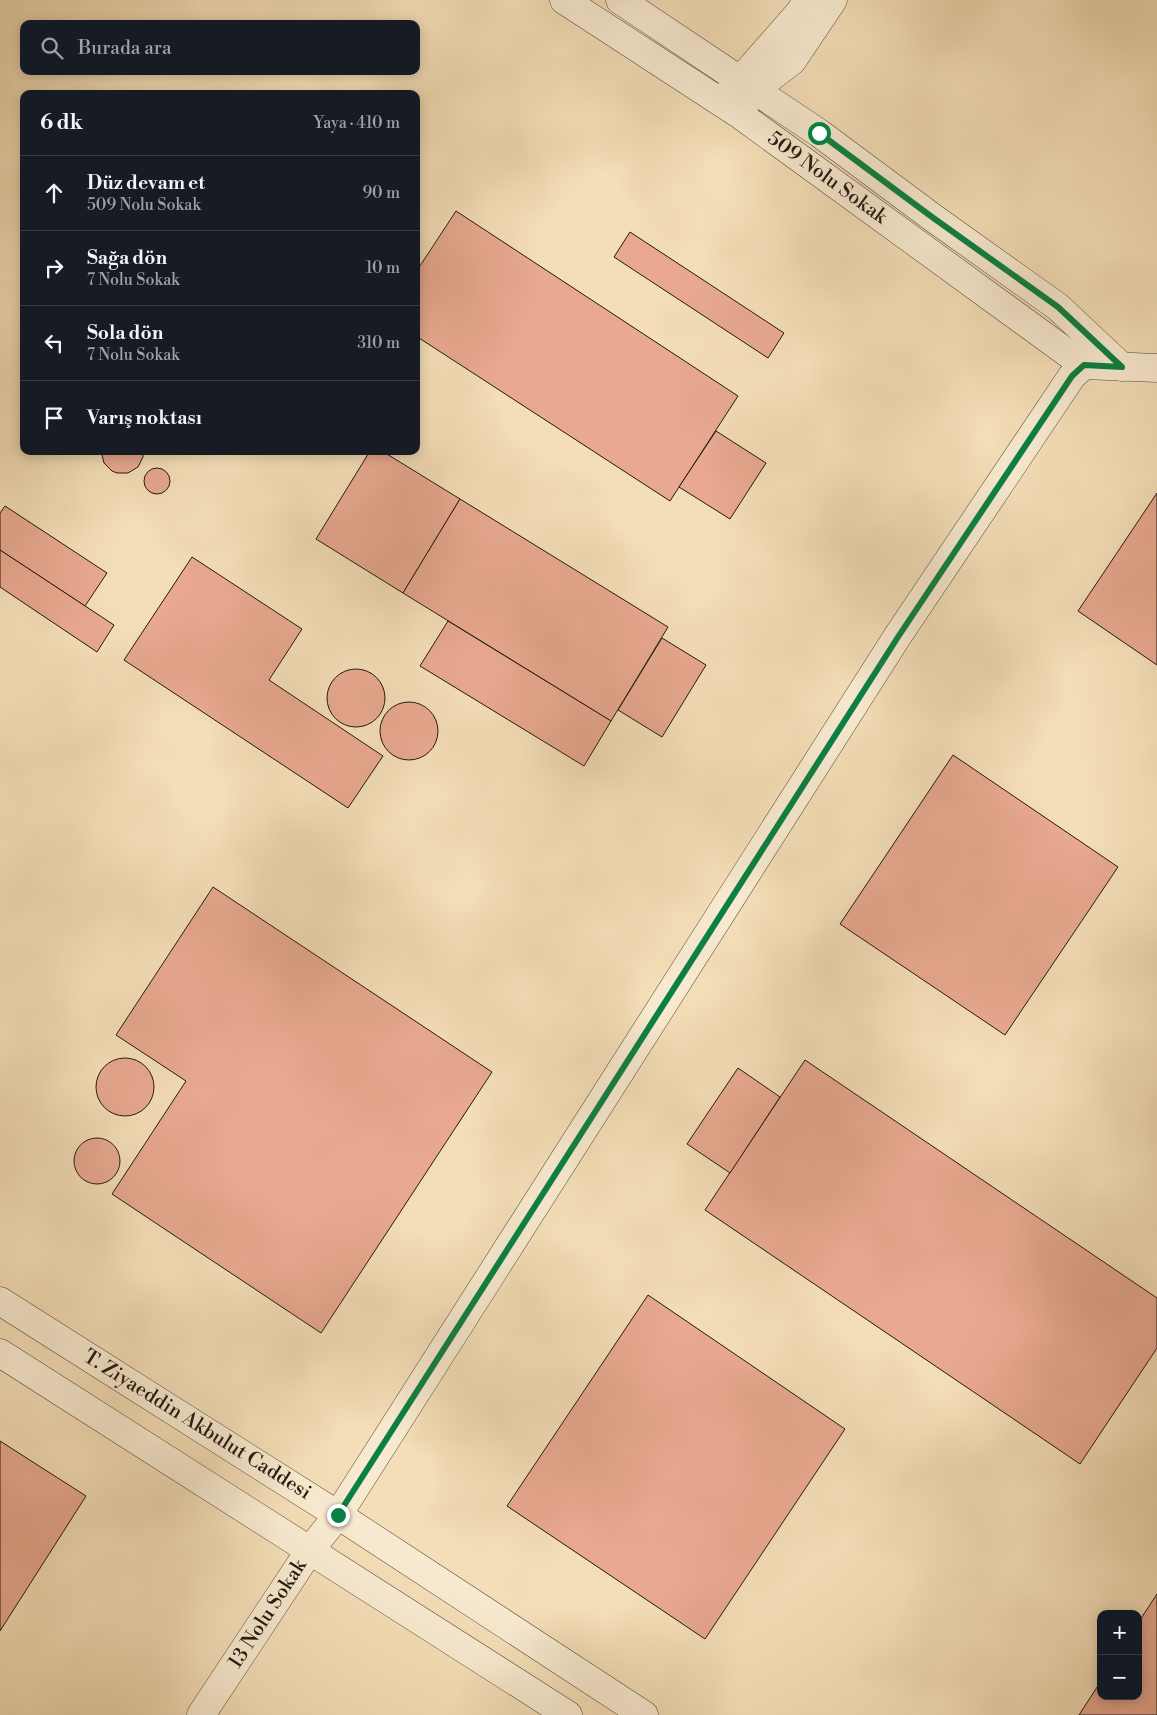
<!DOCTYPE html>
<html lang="tr">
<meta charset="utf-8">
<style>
:root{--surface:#171b24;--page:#20242c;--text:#f1f3f6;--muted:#9ea1a6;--line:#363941}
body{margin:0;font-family:"Libre Bodoni",serif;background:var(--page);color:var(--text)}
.controls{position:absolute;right:15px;bottom:15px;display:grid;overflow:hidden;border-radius:10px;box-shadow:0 2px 12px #0003}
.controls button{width:45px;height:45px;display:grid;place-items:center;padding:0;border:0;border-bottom:1px solid var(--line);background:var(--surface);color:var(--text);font:25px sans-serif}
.stop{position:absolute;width:15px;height:15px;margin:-11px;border:4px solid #0b8043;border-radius:50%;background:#fff}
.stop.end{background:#0b8043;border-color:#fff;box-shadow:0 1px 5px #0008}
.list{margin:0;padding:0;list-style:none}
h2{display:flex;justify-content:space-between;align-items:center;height:65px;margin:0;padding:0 20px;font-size:21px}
h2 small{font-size:16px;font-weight:400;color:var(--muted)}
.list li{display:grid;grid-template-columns:32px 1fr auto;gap:15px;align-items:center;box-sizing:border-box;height:75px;padding:0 20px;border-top:1px solid var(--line)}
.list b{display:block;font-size:19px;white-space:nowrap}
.list p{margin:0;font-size:16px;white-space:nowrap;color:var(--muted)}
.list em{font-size:16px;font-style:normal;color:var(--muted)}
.icon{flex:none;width:28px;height:28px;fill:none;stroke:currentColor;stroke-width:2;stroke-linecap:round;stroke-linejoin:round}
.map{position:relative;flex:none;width:1157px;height:1715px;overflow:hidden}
.search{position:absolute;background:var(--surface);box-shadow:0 2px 12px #0003;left:20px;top:20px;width:400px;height:55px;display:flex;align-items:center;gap:12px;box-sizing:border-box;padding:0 18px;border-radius:10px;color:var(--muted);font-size:19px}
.panel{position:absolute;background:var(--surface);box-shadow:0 2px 12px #0003;left:20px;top:90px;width:400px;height:365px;border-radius:10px}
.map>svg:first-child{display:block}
</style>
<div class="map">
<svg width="1157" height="1715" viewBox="0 0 1157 1715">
<rect width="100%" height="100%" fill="#f4deb7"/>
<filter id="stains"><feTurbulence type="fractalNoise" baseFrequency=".004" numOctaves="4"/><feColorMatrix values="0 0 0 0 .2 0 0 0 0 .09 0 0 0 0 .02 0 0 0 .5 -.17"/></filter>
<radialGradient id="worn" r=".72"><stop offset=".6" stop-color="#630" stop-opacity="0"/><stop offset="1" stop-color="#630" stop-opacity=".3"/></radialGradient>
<g fill="#e8a990" stroke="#221911">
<polygon points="456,211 738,396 670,501 416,336 416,272"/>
<polygon points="630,232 784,333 768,358 614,257"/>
<polygon points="716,431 766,463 730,519 679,487"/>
<polygon points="101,451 143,451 143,457 138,467 128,473 117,473 112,471 104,463"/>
<polygon points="370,451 382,451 460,499 403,593 316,539"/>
<circle cx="157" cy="481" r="13"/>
<polygon points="1157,493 1157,665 1078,611"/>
<polygon points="460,499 668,627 611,721 403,593"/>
<polygon points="5,506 107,573 85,606 0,550 0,513"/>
<polygon points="0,550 114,625 97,652 0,587"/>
<polygon points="192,557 302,629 269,680 383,756 348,808 124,660"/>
<polygon points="448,621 611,721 584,766 420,666"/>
<polygon points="662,638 706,665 662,737 618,710"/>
<circle cx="356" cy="698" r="29"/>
<circle cx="409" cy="731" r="29"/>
<polygon points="953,755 1118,867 1005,1035 840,924"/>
<polygon points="213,887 492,1072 321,1333 112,1194 186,1081 116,1035"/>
<circle cx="125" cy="1087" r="29"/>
<polygon points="805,1060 1157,1298 1157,1348 1080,1464 705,1210"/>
<polygon points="738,1068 780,1097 730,1173 687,1144"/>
<circle cx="97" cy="1161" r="23"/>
<polygon points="648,1295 845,1429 705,1639 507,1506"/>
<polygon points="0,1441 86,1496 0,1631"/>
<polygon points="1157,1594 1157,1715 1079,1715 1101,1681 1101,1696 1138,1696 1138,1623"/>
</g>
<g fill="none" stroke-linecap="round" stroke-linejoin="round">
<g stroke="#564a3a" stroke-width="29">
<g id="minor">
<polyline points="564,0 739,114 1084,365"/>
<polyline points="620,0 819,133 932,217 1058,307 1122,367"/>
<polyline points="728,94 799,13 808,0"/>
<polyline points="745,104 755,89 792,61 833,0"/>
<polyline points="0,1301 338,1515 644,1715"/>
<polyline points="0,1353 568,1715"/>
<polyline points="201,1715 310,1550 338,1515 897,637 1072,376 1084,365 1157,368"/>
</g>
</g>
<use href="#minor" stroke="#f8ead0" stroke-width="28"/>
</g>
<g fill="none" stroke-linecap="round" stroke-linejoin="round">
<polyline stroke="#0b8043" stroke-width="6" points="338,1515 898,637 1072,376 1084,365 1122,367 1058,307 932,217 819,133"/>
</g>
<g text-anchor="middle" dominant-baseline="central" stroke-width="4" stroke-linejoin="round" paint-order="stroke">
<g font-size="20" fill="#221911" stroke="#f8ead0">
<text transform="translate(827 178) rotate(36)">509 Nolu Sokak</text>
<text transform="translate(197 1425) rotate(32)">T. Ziyaeddin Akbulut Caddesi</text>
<text transform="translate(268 1614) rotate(-57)">13 Nolu Sokak</text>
</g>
</g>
<rect width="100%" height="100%" filter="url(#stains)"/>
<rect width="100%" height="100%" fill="url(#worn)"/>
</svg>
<div class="controls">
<button>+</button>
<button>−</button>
</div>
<div class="stop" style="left:819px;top:133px"></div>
<div class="stop end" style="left:338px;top:1515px"></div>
<div class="search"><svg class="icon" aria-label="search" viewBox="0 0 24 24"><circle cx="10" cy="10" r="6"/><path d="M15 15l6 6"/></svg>Burada ara</div>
<section class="panel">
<h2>6 dk<small>Yaya · 410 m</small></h2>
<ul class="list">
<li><svg class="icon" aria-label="ahead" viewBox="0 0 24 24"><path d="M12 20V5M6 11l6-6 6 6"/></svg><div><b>Düz devam et</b><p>509 Nolu Sokak</p></div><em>90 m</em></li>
<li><svg class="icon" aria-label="right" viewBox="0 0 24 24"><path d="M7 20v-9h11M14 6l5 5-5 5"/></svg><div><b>Sağa dön</b><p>7 Nolu Sokak</p></div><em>10 m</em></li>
<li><svg class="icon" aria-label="left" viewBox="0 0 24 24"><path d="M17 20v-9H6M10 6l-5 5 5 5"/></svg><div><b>Sola dön</b><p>7 Nolu Sokak</p></div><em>310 m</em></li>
<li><svg class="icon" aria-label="arrive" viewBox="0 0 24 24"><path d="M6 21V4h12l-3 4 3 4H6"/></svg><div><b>Varış noktası</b></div></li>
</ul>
</section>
</div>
